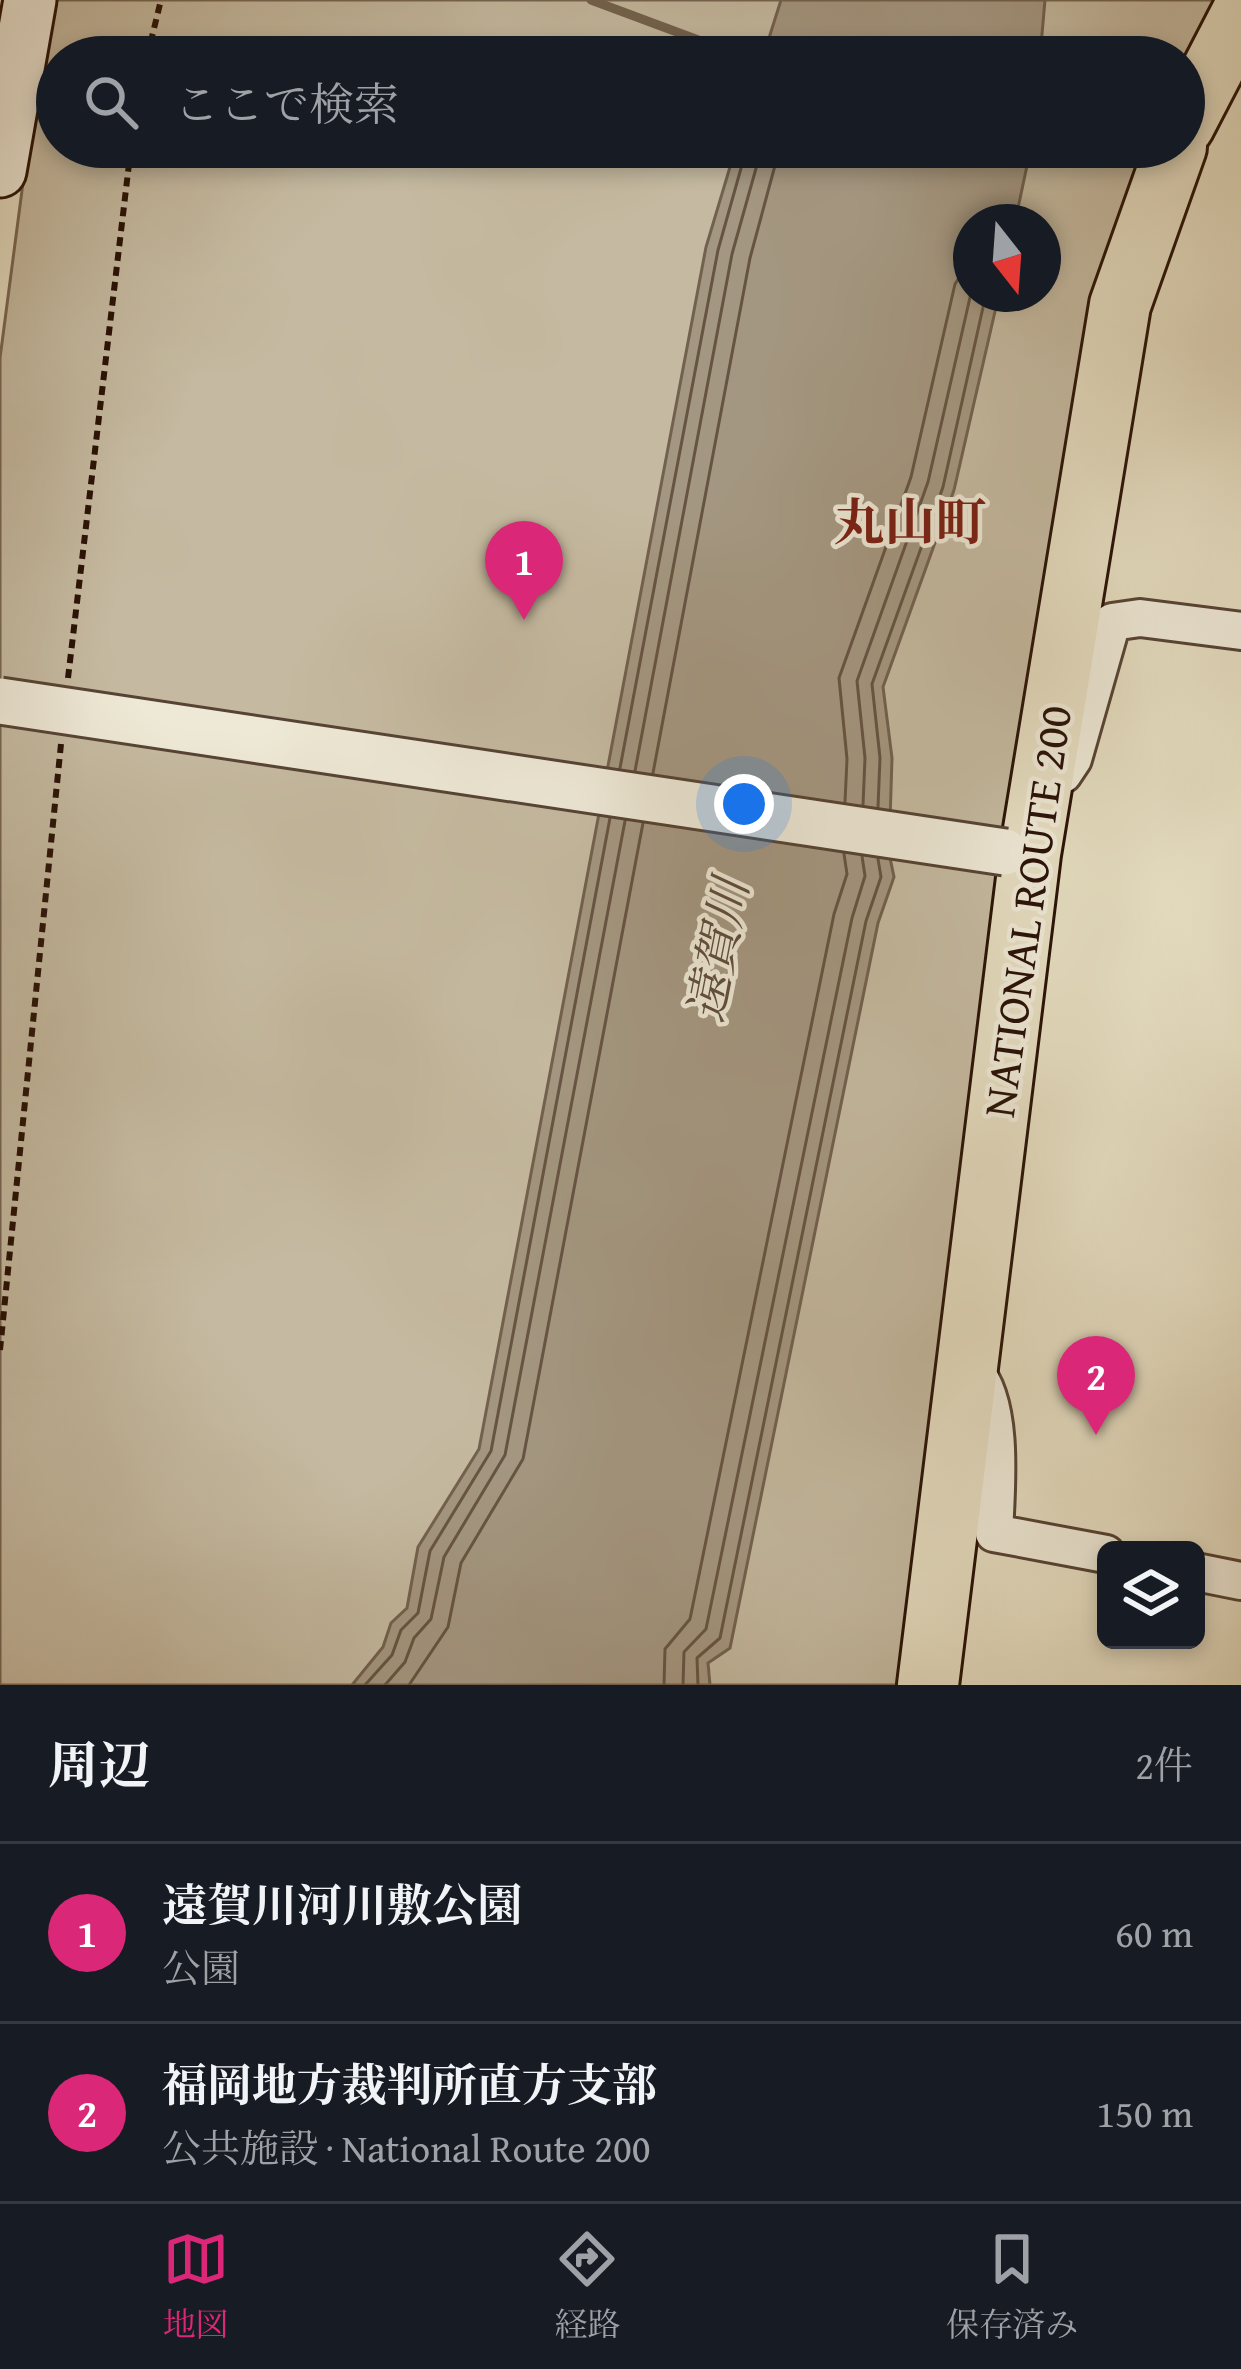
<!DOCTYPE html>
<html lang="ja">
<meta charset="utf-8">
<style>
:root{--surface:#171b24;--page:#242831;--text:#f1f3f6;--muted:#9ea1a6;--line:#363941;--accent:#db2777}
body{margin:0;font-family:"Gentium Book Plus","Noto Serif JP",serif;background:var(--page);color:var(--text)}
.controls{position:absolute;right:36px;bottom:36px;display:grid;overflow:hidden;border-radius:18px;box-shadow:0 6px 18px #0003}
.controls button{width:108px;height:108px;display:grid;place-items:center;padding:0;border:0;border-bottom:3px solid var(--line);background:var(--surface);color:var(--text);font:60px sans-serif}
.compass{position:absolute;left:953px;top:204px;width:108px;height:108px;border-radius:50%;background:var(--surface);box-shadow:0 6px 18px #0003;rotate:163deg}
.you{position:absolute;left:744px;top:804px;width:42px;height:42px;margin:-30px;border:9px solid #fff;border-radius:50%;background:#1a73e8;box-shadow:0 0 0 18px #1a73e833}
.badge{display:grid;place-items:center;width:78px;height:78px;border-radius:50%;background:var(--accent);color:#fff;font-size:39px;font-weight:700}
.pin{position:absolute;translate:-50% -99px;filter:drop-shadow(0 3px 6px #0008)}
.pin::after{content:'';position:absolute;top:63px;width:42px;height:36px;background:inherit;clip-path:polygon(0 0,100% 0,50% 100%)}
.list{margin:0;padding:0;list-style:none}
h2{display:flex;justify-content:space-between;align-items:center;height:156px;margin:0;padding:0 48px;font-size:51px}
h2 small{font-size:39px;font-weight:400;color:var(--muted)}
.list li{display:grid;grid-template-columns:78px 1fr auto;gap:36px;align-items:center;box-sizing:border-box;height:180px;padding:0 48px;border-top:3px solid var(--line)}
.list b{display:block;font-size:45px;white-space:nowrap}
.list p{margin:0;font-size:39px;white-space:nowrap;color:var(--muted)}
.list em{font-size:39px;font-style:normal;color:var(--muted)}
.icon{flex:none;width:66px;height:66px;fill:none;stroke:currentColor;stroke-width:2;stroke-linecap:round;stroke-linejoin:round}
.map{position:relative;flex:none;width:1241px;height:1685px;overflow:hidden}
.search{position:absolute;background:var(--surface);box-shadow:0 6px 18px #0003;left:36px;right:36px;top:36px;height:132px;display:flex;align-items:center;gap:30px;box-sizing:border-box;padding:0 42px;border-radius:66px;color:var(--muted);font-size:45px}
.sheet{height:516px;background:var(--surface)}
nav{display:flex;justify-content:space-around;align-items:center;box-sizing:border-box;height:168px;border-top:3px solid var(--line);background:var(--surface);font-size:33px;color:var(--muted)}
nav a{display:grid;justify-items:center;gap:6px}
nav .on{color:var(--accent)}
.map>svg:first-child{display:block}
</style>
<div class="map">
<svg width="1241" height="1685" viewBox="0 0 1241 1685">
<rect width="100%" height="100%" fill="#e5ddc1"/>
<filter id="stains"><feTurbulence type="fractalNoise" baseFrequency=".00167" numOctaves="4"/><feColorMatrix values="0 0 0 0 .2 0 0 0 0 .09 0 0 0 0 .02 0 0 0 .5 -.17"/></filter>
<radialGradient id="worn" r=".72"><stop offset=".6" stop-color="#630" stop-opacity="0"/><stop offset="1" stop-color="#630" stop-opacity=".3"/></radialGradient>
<path fill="#c5baa1" stroke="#766553" stroke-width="3" fill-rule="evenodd" d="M47 0H1226L1184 80V57H57V147H1150L905 1685H0V358ZM971 222H1043V294H971Z"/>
<g fill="#a49781" stroke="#72614f" stroke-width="3">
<polygon points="781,0 1045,0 1040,57 763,57"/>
<polygon points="736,147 1031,147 1015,222 971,222 971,294 999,294 954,490 883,687 892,758 889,853 894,877 878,923 730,1648 708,1663 710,1685 352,1685 383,1647 391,1623 407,1608 418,1547 479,1449 706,247"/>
</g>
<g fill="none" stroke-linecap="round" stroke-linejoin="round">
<g stroke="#665443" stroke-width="3">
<polyline points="620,768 718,250 747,147"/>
<polyline points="635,771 732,254 762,147"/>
<polyline points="653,773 750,258 780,147"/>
<polyline points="845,802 847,759 839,678 911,477 955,284 971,260"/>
<polyline points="863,805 865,758 857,681 928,482 971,293"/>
<polyline points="878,807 880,758 872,684 943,487 986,294"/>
<polyline points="365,1685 392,1655 401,1630 418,1613 430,1551 491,1451 610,818"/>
<polyline points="385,1685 405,1662 414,1638 431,1619 444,1557 505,1455 625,821"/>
<polyline points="409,1685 448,1627 461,1563 523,1459 643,823"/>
<polyline points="664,1685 665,1649 690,1619 834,914 847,874 844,854"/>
<polyline points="683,1685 684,1652 706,1629 852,918 865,876 862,856"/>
<polyline points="698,1685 697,1658 720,1638 866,921 881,877 878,859"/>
</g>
<polyline stroke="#72614f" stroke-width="9" points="591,0 744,57"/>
<g stroke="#564334" stroke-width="42">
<g id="minor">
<polyline points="1063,774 1073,759 1112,622 1140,618 1241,631"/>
<path d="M974 1371C1004 1403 996 1490 994 1533L1106 1554"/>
<polyline points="1196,1572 1241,1581"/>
</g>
</g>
<g stroke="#271005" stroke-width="57">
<polyline id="secondary" points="0,171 30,0"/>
</g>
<g stroke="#271005" stroke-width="66">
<g id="trunk">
<polyline points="1184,125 1241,15"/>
<polyline points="928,1685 1030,854 1120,305 1176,147"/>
</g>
</g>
<g stroke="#271005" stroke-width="6" stroke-dasharray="9 6" stroke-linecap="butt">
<polyline points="147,57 161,0"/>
<polyline points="68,678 131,147"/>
<polyline points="0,1350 61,744"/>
</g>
<use href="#minor" stroke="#eee9d7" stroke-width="36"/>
<use href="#secondary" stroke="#eee9d7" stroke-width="51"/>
<use href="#trunk" stroke="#e5ddc1" stroke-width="60"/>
<g stroke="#564334" stroke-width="51" stroke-linecap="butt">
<polyline id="tertiary-bridge" points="0,701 1005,852"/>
</g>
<use href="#tertiary-bridge" stroke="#eee9d7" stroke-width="45"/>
</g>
<g text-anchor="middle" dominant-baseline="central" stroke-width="9" stroke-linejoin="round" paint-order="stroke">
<g font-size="45" fill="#271005" stroke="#eee9d7">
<text transform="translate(1026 911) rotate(-82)">NATIONAL ROUTE 200</text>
</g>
<g font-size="48" font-style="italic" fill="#5f4d3d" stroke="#eee9d7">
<text transform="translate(717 950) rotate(-79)">遠賀川</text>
</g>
<g font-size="51" font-weight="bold" fill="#7a1f14" stroke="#eee9d7">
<text x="910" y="521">丸山町</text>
</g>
</g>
<rect width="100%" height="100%" filter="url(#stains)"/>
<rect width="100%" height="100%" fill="url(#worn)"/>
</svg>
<div class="controls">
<button><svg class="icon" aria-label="layers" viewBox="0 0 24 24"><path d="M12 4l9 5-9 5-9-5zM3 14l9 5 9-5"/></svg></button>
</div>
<svg class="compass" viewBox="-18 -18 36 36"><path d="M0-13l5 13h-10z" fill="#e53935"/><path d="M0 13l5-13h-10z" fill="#9ea1a6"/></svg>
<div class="you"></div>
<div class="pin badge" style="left:524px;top:620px">1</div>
<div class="pin badge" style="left:1096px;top:1435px">2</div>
<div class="search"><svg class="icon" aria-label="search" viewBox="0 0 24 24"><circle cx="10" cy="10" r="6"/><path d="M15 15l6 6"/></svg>ここで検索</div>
</div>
<section class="sheet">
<h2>周辺<small>2件</small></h2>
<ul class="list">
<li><span class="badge">1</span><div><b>遠賀川河川敷公園</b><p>公園</p></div><em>60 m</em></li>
<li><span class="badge">2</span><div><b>福岡地方裁判所直方支部</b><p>公共施設 · National Route 200</p></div><em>150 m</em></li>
</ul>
</section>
<nav>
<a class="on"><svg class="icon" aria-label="map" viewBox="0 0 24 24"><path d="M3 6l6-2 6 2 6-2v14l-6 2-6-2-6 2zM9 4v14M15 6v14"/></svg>地図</a>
<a><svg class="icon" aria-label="directions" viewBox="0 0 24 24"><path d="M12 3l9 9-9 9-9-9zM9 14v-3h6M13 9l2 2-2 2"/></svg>経路</a>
<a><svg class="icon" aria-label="saved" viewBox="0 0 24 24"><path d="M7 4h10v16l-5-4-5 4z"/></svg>保存済み</a>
</nav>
